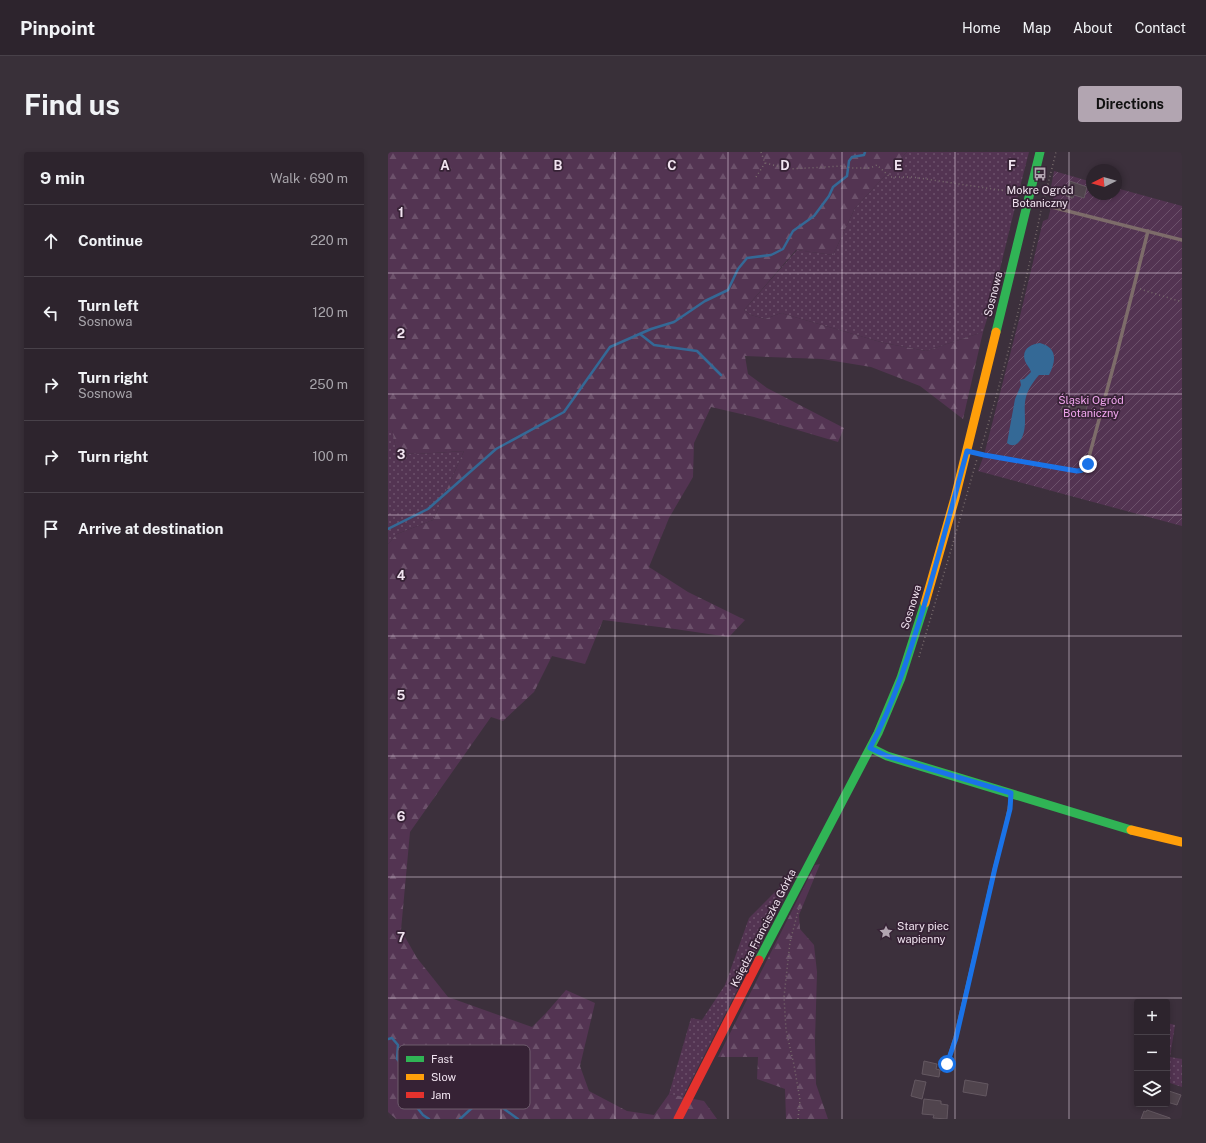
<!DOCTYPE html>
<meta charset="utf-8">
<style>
:root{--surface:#2d242d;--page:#393039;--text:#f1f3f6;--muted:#a7a4aa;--line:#484149;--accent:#b2a5b1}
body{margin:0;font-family:"Public Sans",sans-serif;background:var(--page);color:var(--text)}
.controls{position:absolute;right:12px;bottom:12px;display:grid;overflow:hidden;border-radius:4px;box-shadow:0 2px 6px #0003}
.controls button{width:36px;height:36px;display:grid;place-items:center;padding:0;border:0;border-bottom:1px solid var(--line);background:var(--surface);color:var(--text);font:20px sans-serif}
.compass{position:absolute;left:698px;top:12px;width:36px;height:36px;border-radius:50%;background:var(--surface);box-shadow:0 2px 6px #0003;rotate:265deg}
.stop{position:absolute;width:12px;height:12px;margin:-9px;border:3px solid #1a73e8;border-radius:50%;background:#fff}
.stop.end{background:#1a73e8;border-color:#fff;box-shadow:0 1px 4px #0008}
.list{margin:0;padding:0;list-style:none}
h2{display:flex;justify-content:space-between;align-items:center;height:52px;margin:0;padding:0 16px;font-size:17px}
h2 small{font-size:13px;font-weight:400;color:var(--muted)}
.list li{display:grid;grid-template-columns:26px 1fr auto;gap:12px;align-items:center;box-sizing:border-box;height:72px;padding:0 16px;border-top:1px solid var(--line)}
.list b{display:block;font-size:15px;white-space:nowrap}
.list p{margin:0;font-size:13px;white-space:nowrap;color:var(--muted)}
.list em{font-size:13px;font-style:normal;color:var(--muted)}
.icon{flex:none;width:22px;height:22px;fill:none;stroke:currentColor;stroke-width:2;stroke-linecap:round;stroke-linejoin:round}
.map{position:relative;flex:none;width:794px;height:967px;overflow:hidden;border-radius:4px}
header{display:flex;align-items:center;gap:24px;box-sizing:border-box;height:56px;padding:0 20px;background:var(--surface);border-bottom:1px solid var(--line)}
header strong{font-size:19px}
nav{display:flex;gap:22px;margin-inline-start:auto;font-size:14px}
.intro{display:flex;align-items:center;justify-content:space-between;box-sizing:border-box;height:96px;padding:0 24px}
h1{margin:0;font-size:28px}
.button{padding:10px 18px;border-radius:4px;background:var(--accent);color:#111;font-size:14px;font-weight:700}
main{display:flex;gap:24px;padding:0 24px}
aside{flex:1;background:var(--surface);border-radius:4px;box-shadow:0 2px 6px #0003}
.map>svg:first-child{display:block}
</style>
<header>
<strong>Pinpoint</strong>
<nav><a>Home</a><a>Map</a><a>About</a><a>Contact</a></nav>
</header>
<div class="intro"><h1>Find us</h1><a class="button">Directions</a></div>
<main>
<aside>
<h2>9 min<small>Walk · 690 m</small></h2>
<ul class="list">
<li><svg class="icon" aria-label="ahead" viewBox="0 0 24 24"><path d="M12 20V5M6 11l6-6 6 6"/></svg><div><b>Continue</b></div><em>220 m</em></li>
<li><svg class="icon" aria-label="left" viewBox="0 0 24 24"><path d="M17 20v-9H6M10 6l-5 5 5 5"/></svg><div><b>Turn left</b><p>Sosnowa</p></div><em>120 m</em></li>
<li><svg class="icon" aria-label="right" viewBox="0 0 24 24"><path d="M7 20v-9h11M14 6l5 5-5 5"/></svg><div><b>Turn right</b><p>Sosnowa</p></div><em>250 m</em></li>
<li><svg class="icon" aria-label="right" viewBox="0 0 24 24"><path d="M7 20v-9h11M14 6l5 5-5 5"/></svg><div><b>Turn right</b></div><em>100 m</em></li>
<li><svg class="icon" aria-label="arrive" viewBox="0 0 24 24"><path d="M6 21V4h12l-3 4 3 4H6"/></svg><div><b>Arrive at destination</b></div></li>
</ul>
</aside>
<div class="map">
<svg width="794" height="967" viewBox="0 0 794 967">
<defs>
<pattern id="grass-dots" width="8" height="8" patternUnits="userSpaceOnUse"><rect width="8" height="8" fill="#533452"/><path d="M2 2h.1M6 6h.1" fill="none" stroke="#6c516b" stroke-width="1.8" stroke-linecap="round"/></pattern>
<pattern id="forest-firs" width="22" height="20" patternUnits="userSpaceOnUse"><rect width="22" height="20" fill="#533452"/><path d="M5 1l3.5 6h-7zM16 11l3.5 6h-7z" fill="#6c516b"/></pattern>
<pattern id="garden-furrows" width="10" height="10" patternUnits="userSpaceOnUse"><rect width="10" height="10" fill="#533452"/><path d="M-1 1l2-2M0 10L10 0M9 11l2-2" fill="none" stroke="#6c516b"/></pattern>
</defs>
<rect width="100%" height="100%" fill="#3c303c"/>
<g fill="url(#grass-dots)">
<polygon points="519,0 641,0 632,35 626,35 625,41 630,43 603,154 595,180 538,199 496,191 393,161 377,167 363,163 356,158 409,98 445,103 467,56"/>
<polygon points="4,277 9,301 29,302 76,299 45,368 9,382 0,392 0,279"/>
<polygon points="397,730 403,732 295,945 281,942 303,866 314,868 337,833 361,766"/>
<polygon points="779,871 787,873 782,905 794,907 794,935 779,930"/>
</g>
<g fill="url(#forest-firs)">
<polygon points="0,0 519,0 467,56 445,103 408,98 356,158 363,163 377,167 393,161 496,191 538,199 595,180 575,267 532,234 483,215 434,207 357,204 360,222 379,236 456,276 450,290 366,265 323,255 306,291 305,325 281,366 261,415 300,440 357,468 341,485 287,477 215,468 197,512 164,504 146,540 115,569 103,565 22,680 13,778 29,806 60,845 144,875 158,861 178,838 207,851 192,914 201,939 239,959 266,963 281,942 316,949 329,967 8,967 0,960 0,392 9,382 45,368 76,299 29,302 9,301 4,278 0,279"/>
<polygon points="432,712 411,763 412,777 426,793 429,820 427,889 428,932 440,967 398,967 397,937 369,927 370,905 330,905 427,713"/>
</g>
<polygon fill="url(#garden-furrows)" points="666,19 704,30 704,42 728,42 728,36 794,54 794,374 590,319 596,303 632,164 655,69 660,67 667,40 663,35"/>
<path fill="#346996" d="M652 191C670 196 668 209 661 223H651C646 229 640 237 638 245 634 259 642 279 630 291 626 294 623 294 619 291L627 247 633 233 632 228 636 227 643 220C642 216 638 212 637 209 633 197 643 192 652 191Z"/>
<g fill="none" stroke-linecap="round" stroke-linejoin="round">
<g stroke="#346996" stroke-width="2.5">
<polyline points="252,182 266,193 309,199 333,223"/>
<polyline points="0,377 40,357 108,297 176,260 222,195 263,177 286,170 317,149 340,138 350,117 359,106 383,103 395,97 405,79 426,64 441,44 445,35 459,24 461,9 464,5 476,3 477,0"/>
<polyline points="0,887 4,886 10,893 9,907 25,926 23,948 35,963 41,967"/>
<polyline points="72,967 84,956 81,948 88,942 97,943 130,967"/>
</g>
</g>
<g fill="#50444d" stroke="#645861">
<polygon points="682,29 699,35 696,46 686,43 685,46 678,44"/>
<polygon points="677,244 700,251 696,266 673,260"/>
<polygon points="536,909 549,912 548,917 552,918 551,925 534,922"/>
<polygon points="527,928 538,930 534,947 523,944"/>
<polygon points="577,928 600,932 598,944 575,940"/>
<polygon points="781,939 793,943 789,953 779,950 779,945"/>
<polygon points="536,947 553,949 553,952 560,953 559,967 545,966 546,963 534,962"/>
<polygon points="759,958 782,966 782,967 753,967 756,959 758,960"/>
</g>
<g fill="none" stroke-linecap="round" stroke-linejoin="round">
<g stroke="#786c6d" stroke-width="1.5" stroke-dasharray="1 3" stroke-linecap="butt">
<polyline points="373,0 377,11 402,17 454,14 464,16 482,16 489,13 502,25 524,25 632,41"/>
<polyline points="368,25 377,11"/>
<polyline points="656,48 668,0"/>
<polyline points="752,137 794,150"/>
<path d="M593 296C617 218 636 138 653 59"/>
<polyline points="531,505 563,398 589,307"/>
<polyline points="410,967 412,948 406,913 398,878 396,845 402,790 412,752"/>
</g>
<g stroke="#7d6c6a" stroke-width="3.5">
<polyline points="640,49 794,88"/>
<polyline points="579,299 596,303 689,319 694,319 698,316 729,201 760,79"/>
<path d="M559 912 567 886C580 832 593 777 605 723 611 696 621 670 623 642"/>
</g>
<g stroke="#30b455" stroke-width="9">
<polyline points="608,180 652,0"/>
<polyline points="483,596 499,604 743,678"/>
<polyline points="371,808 490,581 513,526 537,451"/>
</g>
<g stroke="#ff9f0a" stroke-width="9">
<polyline points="537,451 567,346 608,180"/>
<polyline points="743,678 794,690"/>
</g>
<polyline stroke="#e5322d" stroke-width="9" points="290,967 371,808"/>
</g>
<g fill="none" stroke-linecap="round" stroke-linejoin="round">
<path stroke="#1a73e8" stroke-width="5" d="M559 912 568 886 607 716 622 657 623 641 499 604 482 596C506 551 521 503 536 454 551 403 565 351 579 299L596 303 689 319C695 319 698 317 700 312"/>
</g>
<path fill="none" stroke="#f1e4f0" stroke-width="1" stroke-opacity="0.55" d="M113 0V967M227 0V967M340 0V967M454 0V967M567 0V967M681 0V967M0 121H794M0 242H794M0 363H794M0 484H794M0 604H794M0 725H794M0 846H794"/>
<defs>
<g id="bus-bare" transform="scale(1.08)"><path d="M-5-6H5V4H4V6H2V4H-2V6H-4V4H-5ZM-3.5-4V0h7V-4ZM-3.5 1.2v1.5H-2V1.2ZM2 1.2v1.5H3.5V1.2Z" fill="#b2a5b1" stroke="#362235" stroke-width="2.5" paint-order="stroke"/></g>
<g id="sight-bare" transform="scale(1.08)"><path d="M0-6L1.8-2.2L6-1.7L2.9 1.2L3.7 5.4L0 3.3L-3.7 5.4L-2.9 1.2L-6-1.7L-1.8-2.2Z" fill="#b2a5b1" stroke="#362235" stroke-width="2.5" paint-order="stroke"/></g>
</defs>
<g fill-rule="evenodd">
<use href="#bus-bare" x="652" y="22"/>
<use href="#sight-bare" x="498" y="780"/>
</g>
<g text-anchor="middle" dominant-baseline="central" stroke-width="3.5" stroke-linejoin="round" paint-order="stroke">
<g font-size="11" fill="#f1e4f0" stroke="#362235">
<text x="652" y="38">Mokre Ogród<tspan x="652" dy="13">Botaniczny</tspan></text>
<text x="509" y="774" text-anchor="start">Stary piec<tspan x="509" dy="13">wapienny</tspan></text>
</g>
<g font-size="11" fill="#f1e4f0" stroke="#362235">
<text transform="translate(605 142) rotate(-76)">Sosnowa</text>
<text transform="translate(523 455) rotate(-73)">Sosnowa</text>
<text transform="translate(375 776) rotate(-63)">Księdza Franciszka Górka</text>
</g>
<g font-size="11" fill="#f1a6ee" stroke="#362235">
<text x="703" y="248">Śląski Ogród<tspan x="703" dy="13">Botaniczny</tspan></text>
</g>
</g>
<rect x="10" y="893" width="132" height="64" rx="6" fill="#362235" stroke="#6e5c6d" stroke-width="1"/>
<rect x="18" y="904" width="18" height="6" fill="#30b455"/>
<rect x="18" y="922" width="18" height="6" fill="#ff9f0a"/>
<rect x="18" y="940" width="18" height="6" fill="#e5322d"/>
<g font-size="11" fill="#f1e4f0">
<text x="43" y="911">Fast</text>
<text x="43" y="929">Slow</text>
<text x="43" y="947">Jam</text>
</g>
<g font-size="13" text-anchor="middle" font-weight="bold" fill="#f1e4f0" stroke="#362235" stroke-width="3.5" stroke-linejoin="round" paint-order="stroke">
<text x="57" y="18">A</text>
<text x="170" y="18">B</text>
<text x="284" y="18">C</text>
<text x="397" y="18">D</text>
<text x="510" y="18">E</text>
<text x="624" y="18">F</text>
<text x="13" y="65">1</text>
<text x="13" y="186">2</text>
<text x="13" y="307">3</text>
<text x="13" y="428">4</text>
<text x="13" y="548">5</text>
<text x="13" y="669">6</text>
<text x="13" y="790">7</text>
</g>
</svg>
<div class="controls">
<button>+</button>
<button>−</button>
<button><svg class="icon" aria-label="layers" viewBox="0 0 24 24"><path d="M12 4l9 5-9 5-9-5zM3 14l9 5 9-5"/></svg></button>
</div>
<svg class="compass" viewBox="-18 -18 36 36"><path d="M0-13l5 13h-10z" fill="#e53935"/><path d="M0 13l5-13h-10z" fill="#a7a4aa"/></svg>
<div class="stop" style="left:559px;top:912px"></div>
<div class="stop end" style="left:700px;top:312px"></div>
</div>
</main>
